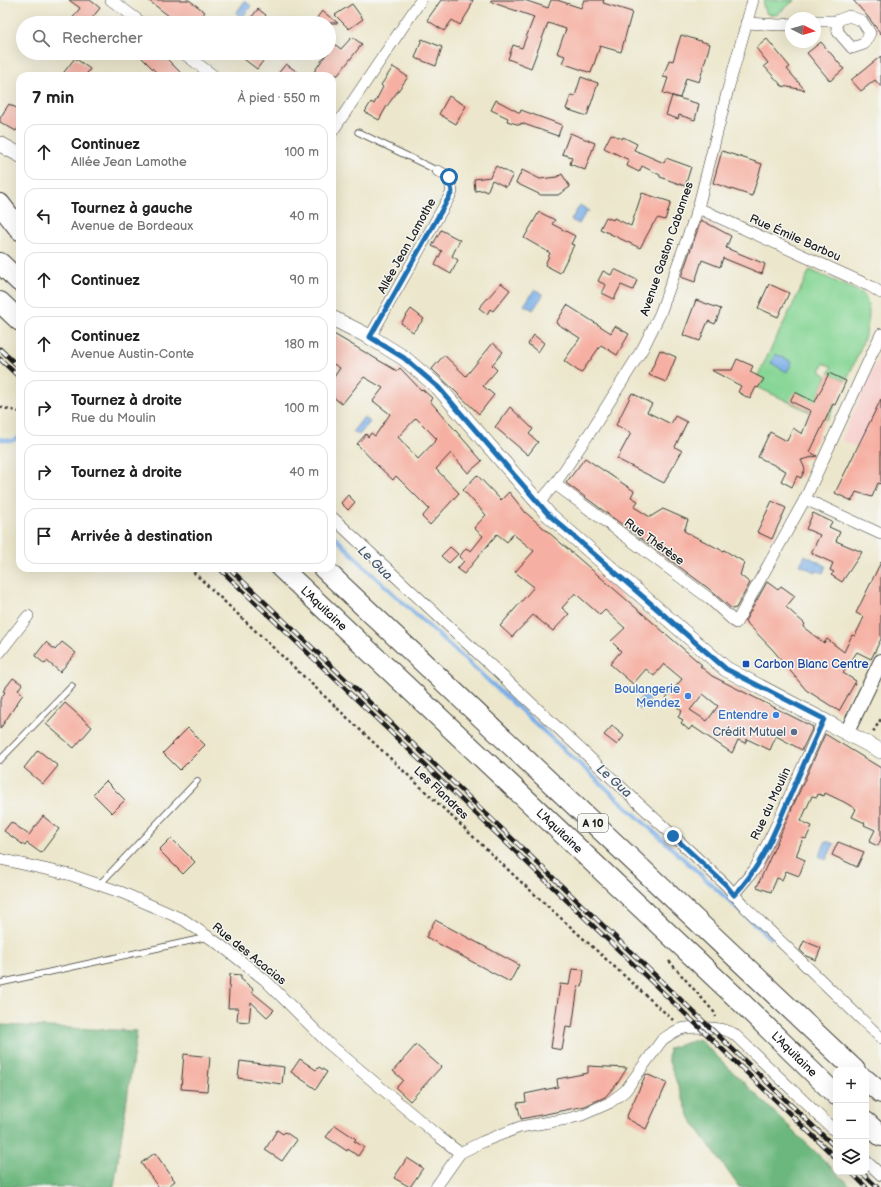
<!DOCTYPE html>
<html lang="fr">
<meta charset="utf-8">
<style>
:root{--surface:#fff;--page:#f2f2f2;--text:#222;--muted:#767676;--line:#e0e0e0}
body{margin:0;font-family:"Balsamiq Sans",sans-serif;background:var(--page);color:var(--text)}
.controls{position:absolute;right:12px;bottom:12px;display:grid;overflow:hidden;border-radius:8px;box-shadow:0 4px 16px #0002}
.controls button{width:36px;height:36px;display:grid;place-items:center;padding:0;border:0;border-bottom:1px solid var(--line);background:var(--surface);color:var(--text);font:20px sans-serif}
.compass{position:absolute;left:785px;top:12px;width:36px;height:36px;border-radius:50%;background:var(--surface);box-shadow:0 4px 16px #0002;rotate:95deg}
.stop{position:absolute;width:12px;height:12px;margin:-9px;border:3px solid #1f6fb2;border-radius:50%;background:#fff}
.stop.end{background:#1f6fb2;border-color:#fff;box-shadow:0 1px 4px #0008}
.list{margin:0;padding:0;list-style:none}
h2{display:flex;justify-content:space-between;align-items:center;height:52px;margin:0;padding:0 16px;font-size:17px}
h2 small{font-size:13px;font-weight:400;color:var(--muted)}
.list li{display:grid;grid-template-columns:26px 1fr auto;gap:12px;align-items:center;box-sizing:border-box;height:56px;margin:0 8px 8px;padding:0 8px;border:1px solid var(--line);border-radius:12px}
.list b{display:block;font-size:15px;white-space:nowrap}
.list p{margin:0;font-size:13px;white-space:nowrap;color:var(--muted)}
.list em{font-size:13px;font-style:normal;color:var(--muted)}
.icon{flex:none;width:22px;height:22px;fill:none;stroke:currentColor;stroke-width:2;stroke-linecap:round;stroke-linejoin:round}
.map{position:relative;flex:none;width:881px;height:1187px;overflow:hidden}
.search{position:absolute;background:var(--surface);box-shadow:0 4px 16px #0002;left:16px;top:16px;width:320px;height:44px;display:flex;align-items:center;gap:10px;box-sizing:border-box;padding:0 14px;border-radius:22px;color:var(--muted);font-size:15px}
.panel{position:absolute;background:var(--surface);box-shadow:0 4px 16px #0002;left:16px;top:72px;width:320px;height:500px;border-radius:12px}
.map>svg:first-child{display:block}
</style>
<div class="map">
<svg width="881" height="1187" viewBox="0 0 881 1187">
<rect width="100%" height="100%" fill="#f6f6f2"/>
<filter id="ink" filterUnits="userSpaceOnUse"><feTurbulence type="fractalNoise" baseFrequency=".025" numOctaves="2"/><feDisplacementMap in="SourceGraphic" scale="8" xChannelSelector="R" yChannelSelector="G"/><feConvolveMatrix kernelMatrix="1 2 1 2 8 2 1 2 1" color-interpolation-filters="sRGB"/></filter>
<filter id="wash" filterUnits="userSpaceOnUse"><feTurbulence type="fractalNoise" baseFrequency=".012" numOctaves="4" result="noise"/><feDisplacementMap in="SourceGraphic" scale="16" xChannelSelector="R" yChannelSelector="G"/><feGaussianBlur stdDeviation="0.9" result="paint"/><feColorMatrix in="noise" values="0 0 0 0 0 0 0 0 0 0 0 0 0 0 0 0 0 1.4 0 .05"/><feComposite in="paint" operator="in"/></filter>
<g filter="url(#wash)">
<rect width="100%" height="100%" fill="#ece7cc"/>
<polygon fill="#f7d0ce" points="881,352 881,458 841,440"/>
<g fill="#86d695" stroke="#517958">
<polygon points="765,0 795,0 776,15 767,14 763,5"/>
<path d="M810 270 862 293C881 312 856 359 846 381L829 373 832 367 824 363 820 371 827 376 818 397 835 405 827 420 753 385Z"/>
</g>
<g fill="#6cb77e" stroke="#446a4d">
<polygon points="0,1025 137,1031 114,1187 0,1187"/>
<polygon points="699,1039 836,1172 852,1187 739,1187 690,1118 668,1059 669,1048"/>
</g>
<g fill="#7aaee7" stroke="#4b6582">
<polygon points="245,1 251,6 242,18 236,13"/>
<polygon points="580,205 589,211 586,212 579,224 571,220"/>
<polygon points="535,289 543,295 533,310 524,305"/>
<polygon points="775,354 792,362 787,372 771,363"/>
<polygon points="364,417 370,422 359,435 353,431"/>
<polygon points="805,555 826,566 823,573 817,571 815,572 800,565"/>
<polygon points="645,693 651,698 641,710 635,705"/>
<polygon points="826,841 834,844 826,860 819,856"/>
</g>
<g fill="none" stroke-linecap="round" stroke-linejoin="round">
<g stroke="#7aaee7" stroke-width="4">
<polyline points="0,439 12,441 20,437"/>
<polyline points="332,534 375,577 770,938"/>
</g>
</g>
<g id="blocks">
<g fill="#f6b0a3" fill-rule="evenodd">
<polygon points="69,0 90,0 100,8 88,23 69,23 80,8"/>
<polygon points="148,0 189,0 205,12 196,23 178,23"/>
<polygon points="441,0 473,0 470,9 460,25 452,20 444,31 427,20"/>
<polygon points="491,0 524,0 548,8 551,0 557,0 581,8 584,0 604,0 603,3 632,12 621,52 600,46 591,73 562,63 565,56 557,53 566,29 548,23 531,68 508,59 513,45 522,48 534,17 491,2"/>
<polygon points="853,0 881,0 881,34 868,17"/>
<polygon points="352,4 363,19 349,29 335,15"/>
<polygon points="258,9 266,15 261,23 247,23"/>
<polygon points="322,11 338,23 313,23"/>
<polygon points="681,35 710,44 699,82 686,78 680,98 663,93 668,78 663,77 669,60 673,61"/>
<polygon points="352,37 362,44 338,75 311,76 327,53 329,53 329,40 341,49"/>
<polygon points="422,39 442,47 436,66 415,58"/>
<polygon points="767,39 790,67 787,69 805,90 782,86 764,66 768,63 756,48"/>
<polygon points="821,42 844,69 830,81 807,53"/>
<polygon points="137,53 156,53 161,57 163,55 184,76 160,76"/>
<polygon points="236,53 269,53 257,69"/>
<polygon points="881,56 881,87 875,80 861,91 851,80"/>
<polygon points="75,58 90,69 85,76 61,76"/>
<polygon points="286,64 303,76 276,76"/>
<polygon points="393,67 408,77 387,106 379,120 365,112 371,102 374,104 383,87 381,85"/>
<polygon points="581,77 598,83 587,116 566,109 571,95 575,96"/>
<polygon points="449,96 466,106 456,124 439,114"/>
<polygon points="672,96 699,104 695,120 679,115 678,119 666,115"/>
<polygon points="496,100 520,113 521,110 562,125 558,136 521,123 520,125 507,121 508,118 491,110"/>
<polygon points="9,104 20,110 20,125 16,131 0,122 0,118"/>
<polygon points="570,133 595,143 585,170 570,164 572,157 562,154"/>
<polygon points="611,134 622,139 623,137 637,144 634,150 664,163 666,158 691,167 685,186 660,177 660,175 642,166 639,172 627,166 629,160 604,148"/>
<polygon points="722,151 762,164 752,196 713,183"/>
<polygon points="496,166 513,175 506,187 492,180 487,192 483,190 475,191 474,179 490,177"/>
<polygon points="522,170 540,179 557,177 562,174 570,187 558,195 541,195 516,183"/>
<polygon points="642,193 671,202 665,220 658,218 653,224 640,248 600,229 606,217 613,220 614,218 631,226"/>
<polygon points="539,212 555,220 552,224 575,236 571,244 574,245 560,273 545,265 550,253 524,238"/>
<polygon points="701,220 731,236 726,248 765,264 762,274 723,258 720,267 702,260 695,282 681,277"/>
<polygon points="441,230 460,240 452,256 458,260 451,274 435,265 442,251 432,246"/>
<polygon points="614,269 637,280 633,290 621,285 614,299 602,293 606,285 598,281 603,271 611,275"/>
<polygon points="501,283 510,290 493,311 490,309 487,314 479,308"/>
<polygon points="769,284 789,293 778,317 758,308"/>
<polygon points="696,300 721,309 715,324 708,321 700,341 683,335"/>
<polygon points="567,305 611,333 615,326 629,334 617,355 601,345 581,373 564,361 580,338 556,323"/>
<polygon points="411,309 424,319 413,332 401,323"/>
<path d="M332 333 397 371 400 368 421 390 422 389 432 398 430 401 482 461 468 473 451 453 436 469 459 493 430 525 422 517 429 509 396 476 393 480 377 465 357 444 366 434 368 437 371 433 375 436 390 414 373 401 383 388 364 377 342 404 332 396V380L340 368 332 363ZM416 418 437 439 418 459 398 437Z"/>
<polygon points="534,335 544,343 538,352 528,344"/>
<polygon points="493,343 503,352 492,365 497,370 483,386 494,395 479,414 432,369 444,355 466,376"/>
<polygon points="660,350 676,357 666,382 649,375"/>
<polygon points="737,359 753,366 750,372 764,379 758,388 756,387 750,399 738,392 741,386 711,370 732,370"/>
<polygon points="829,373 846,381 835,405 833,404 810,452 817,456 801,460 805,469 801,478 797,476 792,487 781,481 786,471 758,457 770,432 787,441 793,428 802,434 811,411 790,401 795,392 815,402"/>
<polygon points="632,393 652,404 647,412 671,424 675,416 687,422 675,447 682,451 664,483 617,459 631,433 616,425"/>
<polygon points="881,399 881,484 878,483 872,497 856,492 852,501 835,493"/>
<polygon points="510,407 533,429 529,434 538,442 528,455 495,427"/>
<polygon points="585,458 634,491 631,497 638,501 634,507 650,517 663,509 688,520 684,531 723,551 724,550 744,562 740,575 750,583 736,608 732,609 708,588 566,483"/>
<path d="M477 475 501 500 509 492 525 512 702 665 700 666 712 676 813 727 802 750 776 736 770 750 747 739 745 743 738 740 732 753 692 726 689 730 681 723 683 720 678 717 682 711 666 698 682 679 664 664 654 676 646 669 633 684 610 664 621 651 611 641 625 628 605 610 600 615 575 593 562 608 569 614 553 631 533 615 512 637 500 626 534 587 515 572 534 551 513 534 507 542 497 534 464 574 457 569 464 561 459 557 466 548 471 551 483 536 474 528 486 515 463 490ZM703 694 718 706 707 721 690 710Z"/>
<polygon points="348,495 355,502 348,510 341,503"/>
<polygon points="772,501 786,508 772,539 757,532"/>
<polygon points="813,513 832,522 829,527 840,532 836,541 862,552 842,582 831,575 834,572 830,570 833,563 811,553 820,535 806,529"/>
<polygon points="450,547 458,554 449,563 441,556"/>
<polygon points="881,562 881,639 871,659 857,652 843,673 856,681 839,711 806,690 773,650 745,621 767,582 778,590 781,586 795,596 786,607 805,624 803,627 824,643 827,639 844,652 852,635 855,636 864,617 856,613"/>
<polygon points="46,642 55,650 62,642 76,653 60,672 47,661 45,664 35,656"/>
<polygon points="13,678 22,684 18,690 23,694 0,729 0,700 5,692 3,691"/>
<polygon points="65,703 92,727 74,748 46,724"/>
<polygon points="612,726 624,736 617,745 604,735"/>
<polygon points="188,728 205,745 180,770 163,753"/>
<polygon points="825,734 881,768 881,839 878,846 869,842 875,830 864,825 865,823 852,817 856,809 844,802 825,793 824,796 818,794 817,797 812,796 801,821 812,826 806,839 803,838 796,856 805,860 799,876 786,871 782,880 777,878 771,892 757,887"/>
<polygon points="38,750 58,766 43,784 24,768"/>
<polygon points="106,781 125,800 112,813 93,794"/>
<polygon points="43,816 59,829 41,853 27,843 25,846 4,831 11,822 29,835"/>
<polygon points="171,838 195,862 183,874 159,850"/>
<polygon points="838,842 864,852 857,867 832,855"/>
<polygon points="435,920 519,965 510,982 426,937"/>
<polygon points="804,941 821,948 816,960 806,956 800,950"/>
<polygon points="572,969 584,970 582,987 578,986 572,1028 566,1027 562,1050 551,1048 560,984 569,985"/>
<polygon points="230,974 241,975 241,979 253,989 252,992 274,1010 267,1017 251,1002 249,1022 237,1021 238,1008 228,1008"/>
<polygon points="416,1045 441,1067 410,1101 396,1088 403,1080 393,1071"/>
<polygon points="184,1054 210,1057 207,1091 181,1089"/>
<polygon points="300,1059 316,1070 319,1067 327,1072 316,1089 291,1072"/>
<polygon points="240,1061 284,1067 282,1084 238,1078"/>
<polygon points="588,1066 627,1068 617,1084 605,1097 585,1106 521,1119 517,1103 526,1102 525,1094 558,1087 557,1079 588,1073"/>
<polygon points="646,1074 667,1083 646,1129 626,1118"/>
<polygon points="335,1125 356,1139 354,1141 364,1147 358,1156 348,1149 347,1151 326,1137"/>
<polygon points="277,1130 283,1134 285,1132 297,1140 282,1161 265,1150"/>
<polygon points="155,1153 175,1181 167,1187 158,1187 141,1163"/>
<polygon points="407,1158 423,1168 410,1187 394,1178"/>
</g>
</g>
</g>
<g filter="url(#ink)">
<use href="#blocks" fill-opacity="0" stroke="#3b3a36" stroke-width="1"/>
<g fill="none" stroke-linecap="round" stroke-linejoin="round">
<g stroke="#3b3a36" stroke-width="7">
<g id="service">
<polyline points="358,132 438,171"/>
<polyline points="0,760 72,686"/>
<polyline points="99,885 197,781"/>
<polyline points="0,983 208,937"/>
</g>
</g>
<g stroke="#3b3a36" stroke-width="12">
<g id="minor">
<polyline points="111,0 142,23"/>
<polyline points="815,21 836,21 849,16 862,21 870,33 864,44 852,48 838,32 836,21"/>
<polyline points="746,23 780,25 791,24"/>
<polyline points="183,53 214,76"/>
<polyline points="332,132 421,0"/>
<polyline points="698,208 870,286 881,293"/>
<polyline points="370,337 452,192 449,177 438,171"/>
<polyline points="555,484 710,599 736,623 805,499 881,334"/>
<polyline points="805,499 881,534"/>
<polyline points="539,503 555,484 593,428 643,348 660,314 698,208 728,89 753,0"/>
<polyline points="332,517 726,885 745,907 881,1038"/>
<polyline points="0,652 28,616"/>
<polyline points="0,859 71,875 123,893 184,920 223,947 265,980 328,1043 438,1136 460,1153"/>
<polyline points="733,895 755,869 778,822 824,719"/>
<polyline points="866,1161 881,1175"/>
<path d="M436 1187 460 1153 482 1142 520 1127 567 1119 582 1115 609 1103 625 1091 662 1040C668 1036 674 1031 681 1029 693 1026 724 1027 734 1034L836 1132"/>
</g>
</g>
<g stroke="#3b3a36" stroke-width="16">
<polyline id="tertiary" points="847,732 881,661"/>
</g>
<g stroke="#3b3a36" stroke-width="16">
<g id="secondary">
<polyline points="0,144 20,155"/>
<polyline points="332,318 370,337 404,358 439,388 548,514 726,669 881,751"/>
</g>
</g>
<g stroke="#3b3a36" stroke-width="22">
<g id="motorway">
<polyline points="0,204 20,230"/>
<polyline points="0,263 20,282"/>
<polyline points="0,302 20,321"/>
<path id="s1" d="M281 568 742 1003 836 1095"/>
<polyline points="323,568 855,1070"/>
<polyline points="866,1080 881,1093"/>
<polyline points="866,1122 881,1136"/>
</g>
</g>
<g stroke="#3b3a36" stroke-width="2.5" stroke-dasharray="3 3" stroke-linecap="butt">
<polyline points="0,407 20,412"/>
<polyline points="189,568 520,881 673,1020"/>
<polyline points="873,732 881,719"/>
<polyline points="669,961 714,1012 716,1017"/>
</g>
<use href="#service" stroke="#fff" stroke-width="5.5"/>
<use href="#minor" stroke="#fff" stroke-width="11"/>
<use href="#tertiary" stroke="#fff" stroke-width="14"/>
<use href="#secondary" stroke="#fff" stroke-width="15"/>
<use href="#motorway" stroke="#fff" stroke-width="20"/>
<g stroke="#1c1c1c" stroke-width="4.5">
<g id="rail">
<polyline points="0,349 20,368"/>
<polyline points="0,359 20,378"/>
<polyline points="219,568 836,1158"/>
<polyline points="229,568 836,1148"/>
<polyline points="851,1172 866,1187"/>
<polyline points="861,1172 877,1187"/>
</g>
</g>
<use href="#rail" stroke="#f6f6f2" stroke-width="3" stroke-dasharray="9" stroke-linecap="butt"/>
</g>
</g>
<g fill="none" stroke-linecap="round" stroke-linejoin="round" filter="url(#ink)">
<path stroke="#1f6fb2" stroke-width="5" d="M449 177 452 192 370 337 404 358 439 388 548 514 726 669 824 719C811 747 799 775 787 803 773 836 759 870 734 895L726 885 673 836"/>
</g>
<rect fill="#1a4fb4" stroke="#f6f6f2" stroke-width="1.5" x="742" y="660" width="8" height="8" rx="2"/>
<g fill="#3f7fe0" stroke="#f6f6f2" stroke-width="1.5">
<circle cx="688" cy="696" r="4"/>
<circle cx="776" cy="715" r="4"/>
</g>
<circle fill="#5c6f8a" stroke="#f6f6f2" stroke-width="1.5" cx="794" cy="732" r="4"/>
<g text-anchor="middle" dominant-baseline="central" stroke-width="3" stroke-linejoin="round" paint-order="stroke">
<rect fill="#f6f6f2" stroke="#5d5d5c" stroke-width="1" x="578" y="814" width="30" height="18" rx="3"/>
<g font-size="11" font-weight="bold" fill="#1c1c1c">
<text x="593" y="823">A 10</text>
</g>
<g font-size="12" fill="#1c1c1c" stroke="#f6f6f2">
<text transform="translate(795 238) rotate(24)">Rue Émile Barbou</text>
<text transform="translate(407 246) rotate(-61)">Allée Jean Lamothe</text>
<text transform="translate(667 249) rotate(-71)">Avenue Gaston Cabannes</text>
<text transform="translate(654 542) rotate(36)">Rue Thérèse</text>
<text stroke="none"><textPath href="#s1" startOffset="59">L'Aquitaine</textPath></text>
<text transform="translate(441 793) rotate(44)">Les Flandres</text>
<text transform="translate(771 804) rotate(-65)">Rue du Moulin</text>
<text stroke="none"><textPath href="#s1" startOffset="383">L'Aquitaine</textPath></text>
<text transform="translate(249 954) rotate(39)">Rue des Acacias</text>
<text stroke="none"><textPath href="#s1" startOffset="707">L'Aquitaine</textPath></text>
</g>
<g font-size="12" fill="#164399" stroke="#f6f6f2" text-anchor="start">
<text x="754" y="664">Carbon Blanc Centre</text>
</g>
<g font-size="12" fill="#366cbe" stroke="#f6f6f2" text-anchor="end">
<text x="680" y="689">Boulangerie<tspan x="680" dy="14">Mendez</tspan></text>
<text x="768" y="715">Entendre</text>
</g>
<g font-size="12" fill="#4e5e75" stroke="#f6f6f2" text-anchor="end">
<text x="786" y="732">Crédit Mutuel</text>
</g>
<g font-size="13" font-style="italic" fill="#42566d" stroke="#f6f6f2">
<text transform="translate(375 563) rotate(44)">Le Gua</text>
<text transform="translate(614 781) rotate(42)">Le Gua</text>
</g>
</g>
</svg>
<div class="controls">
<button>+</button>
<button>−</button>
<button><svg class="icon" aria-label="layers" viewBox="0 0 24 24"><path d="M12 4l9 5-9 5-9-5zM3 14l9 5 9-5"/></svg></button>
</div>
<svg class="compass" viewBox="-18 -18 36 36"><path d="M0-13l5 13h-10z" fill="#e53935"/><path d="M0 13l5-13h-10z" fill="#767676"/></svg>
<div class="stop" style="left:449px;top:177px"></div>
<div class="stop end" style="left:673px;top:836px"></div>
<div class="search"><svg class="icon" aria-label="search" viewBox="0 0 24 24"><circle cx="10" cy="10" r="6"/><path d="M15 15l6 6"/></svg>Rechercher</div>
<section class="panel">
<h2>7 min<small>À pied · 550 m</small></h2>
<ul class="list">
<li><svg class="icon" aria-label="ahead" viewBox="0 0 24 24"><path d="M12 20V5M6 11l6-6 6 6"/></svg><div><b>Continuez</b><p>Allée Jean Lamothe</p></div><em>100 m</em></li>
<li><svg class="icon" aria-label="left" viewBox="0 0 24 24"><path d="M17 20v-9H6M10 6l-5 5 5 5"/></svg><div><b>Tournez à gauche</b><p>Avenue de Bordeaux</p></div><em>40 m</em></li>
<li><svg class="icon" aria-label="ahead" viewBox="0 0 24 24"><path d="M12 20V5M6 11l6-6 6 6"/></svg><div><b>Continuez</b></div><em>90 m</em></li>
<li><svg class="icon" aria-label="ahead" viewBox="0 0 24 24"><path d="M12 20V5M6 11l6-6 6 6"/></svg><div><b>Continuez</b><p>Avenue Austin-Conte</p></div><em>180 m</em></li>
<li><svg class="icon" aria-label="right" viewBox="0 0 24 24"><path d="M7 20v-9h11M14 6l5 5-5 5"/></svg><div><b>Tournez à droite</b><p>Rue du Moulin</p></div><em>100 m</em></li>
<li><svg class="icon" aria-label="right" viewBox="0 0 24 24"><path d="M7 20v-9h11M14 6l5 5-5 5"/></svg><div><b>Tournez à droite</b></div><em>40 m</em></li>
<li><svg class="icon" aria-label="arrive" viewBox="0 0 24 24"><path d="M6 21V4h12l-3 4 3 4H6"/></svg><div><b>Arrivée à destination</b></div></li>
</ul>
</section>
</div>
